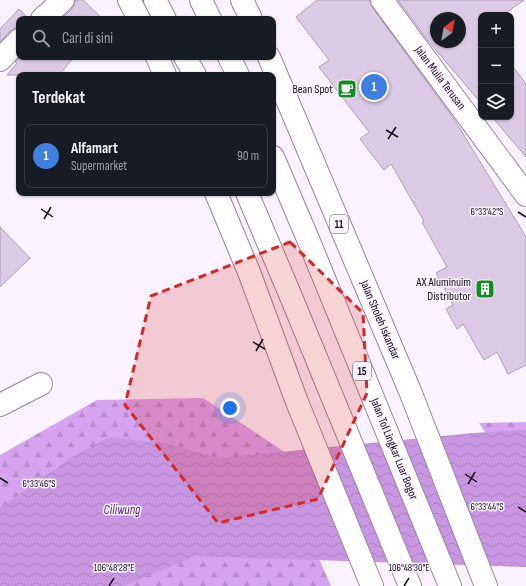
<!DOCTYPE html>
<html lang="id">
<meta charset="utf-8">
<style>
:root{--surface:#171b24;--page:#20242c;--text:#f1f3f6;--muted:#9ea1a6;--line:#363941;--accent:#b45309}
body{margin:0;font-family:"Sofia Sans Condensed",sans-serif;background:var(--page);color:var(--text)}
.controls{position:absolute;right:12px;top:12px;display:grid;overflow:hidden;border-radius:8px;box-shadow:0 1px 3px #0004}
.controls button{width:36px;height:36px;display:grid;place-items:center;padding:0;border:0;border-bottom:1px solid var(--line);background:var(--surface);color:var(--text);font:20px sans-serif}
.compass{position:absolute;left:430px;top:12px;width:36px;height:36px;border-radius:50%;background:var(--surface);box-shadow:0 1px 3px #0004;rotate:32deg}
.you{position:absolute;left:230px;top:408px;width:14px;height:14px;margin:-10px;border:3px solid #fff;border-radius:50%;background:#1a73e8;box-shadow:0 0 0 6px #1a73e833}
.badge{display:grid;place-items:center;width:26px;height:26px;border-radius:50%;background:var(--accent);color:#fff;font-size:13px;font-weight:700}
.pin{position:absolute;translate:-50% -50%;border:2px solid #fff;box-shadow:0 1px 4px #0006}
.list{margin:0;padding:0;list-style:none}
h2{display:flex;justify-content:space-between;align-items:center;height:52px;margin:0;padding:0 16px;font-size:17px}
h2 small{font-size:13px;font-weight:400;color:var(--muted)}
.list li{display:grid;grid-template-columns:26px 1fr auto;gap:12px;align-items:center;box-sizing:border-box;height:64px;margin:0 8px 8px;padding:0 8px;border:1px solid var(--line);border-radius:8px}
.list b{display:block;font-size:15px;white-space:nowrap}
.list p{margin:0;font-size:13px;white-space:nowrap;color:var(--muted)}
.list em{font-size:13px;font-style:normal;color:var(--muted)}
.icon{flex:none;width:22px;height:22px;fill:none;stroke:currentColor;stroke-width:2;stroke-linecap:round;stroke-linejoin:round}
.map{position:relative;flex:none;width:526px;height:586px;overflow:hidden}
.search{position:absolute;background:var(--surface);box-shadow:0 1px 3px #0004;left:16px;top:16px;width:260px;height:44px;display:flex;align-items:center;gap:10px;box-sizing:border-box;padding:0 14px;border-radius:8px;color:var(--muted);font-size:15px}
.panel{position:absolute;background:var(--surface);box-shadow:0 1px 3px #0004;left:16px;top:72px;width:260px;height:124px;border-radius:8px}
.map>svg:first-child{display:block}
</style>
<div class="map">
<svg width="526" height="586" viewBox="0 0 526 586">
<defs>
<pattern id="forest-firs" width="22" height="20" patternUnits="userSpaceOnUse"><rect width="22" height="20" fill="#d6a3ef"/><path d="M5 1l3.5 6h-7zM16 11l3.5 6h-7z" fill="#b78bcc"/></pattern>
<pattern id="water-waves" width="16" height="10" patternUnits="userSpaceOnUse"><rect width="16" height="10" fill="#c997e2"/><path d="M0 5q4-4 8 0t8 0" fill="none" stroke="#ac81c1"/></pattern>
</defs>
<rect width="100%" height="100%" fill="#faf3ff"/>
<g fill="url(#forest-firs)">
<polygon points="203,398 283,451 320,561 331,586 0,586 0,455 97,400"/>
<polygon points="526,422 526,494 479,423"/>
</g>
<polygon fill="url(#water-waves)" points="526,430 526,567 196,556 123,586 0,586 0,508 72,457 110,437 168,444 218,458 473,433"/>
<g fill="#dcc9e6" stroke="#af9db9" fill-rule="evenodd">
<polygon points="75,0 83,0 103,19 61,19 72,9 75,4"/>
<polygon points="317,0 370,0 372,7 454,119 526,237 526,365 508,374 497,352 484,360 463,324 457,329 446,309 453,305 436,273 447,267 422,222 424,221 391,164 384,170 360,139 369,132 319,67 329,60 296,17"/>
<path d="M398 0H524L503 15H481V103L429 42ZM436 18H460V42H436Z"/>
<polygon points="19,9 29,19 19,19 19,28 15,28 10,31 0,42 0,29"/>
<polygon points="20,57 74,57 59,75 7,75 17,63 15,62"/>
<polygon points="511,64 526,84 526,157 492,117 511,117"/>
<polygon points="0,227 30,258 0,287"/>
</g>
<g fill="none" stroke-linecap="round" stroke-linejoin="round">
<g stroke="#9785a0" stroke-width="24">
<g id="minor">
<polyline points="382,0 526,195"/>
<polyline points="42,19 63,0"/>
<polyline points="0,60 19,40"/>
<polyline points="0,405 41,384"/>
</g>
</g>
<g stroke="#9785a0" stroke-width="24">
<g id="highway">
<polyline points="129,0 139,19"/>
<polyline points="155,0 165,19"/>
<polyline points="201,0 210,19"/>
<polyline points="242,0 251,19"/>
<polyline points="157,57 165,75"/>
<polyline points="185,57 195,75"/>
<polyline points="229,57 238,75"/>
<polyline points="269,57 410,391 486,586"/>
<polyline points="273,157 308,239 450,586"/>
<polyline points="216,193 249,272 297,402 372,586"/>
<polyline points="247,193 292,299 410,586"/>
</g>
</g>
<use href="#minor" stroke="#fff" stroke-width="22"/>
<use href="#highway" stroke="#fff" stroke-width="22"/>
</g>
<path fill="#d62828" fill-opacity="0.2" stroke="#d62828" stroke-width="3" stroke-dasharray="8 5" stroke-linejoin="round" d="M290 242 363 313 367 393 318 499 218 523 125 405 151 296Z"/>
<path fill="none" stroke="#140d17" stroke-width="1.5" d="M386 130 398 137M388 139 396 127M41 209 53 217M518 212 526 217M44 219 51 207M253 342 265 349M256 351 263 339M465 474 477 482M0 478 8 483M468 484 475 472M518 507 526 512M109 586 114 578M404 586 409 578"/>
<defs>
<g id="cafe-square" transform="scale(1)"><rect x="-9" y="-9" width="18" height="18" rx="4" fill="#0e8f1d" stroke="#faf3ff"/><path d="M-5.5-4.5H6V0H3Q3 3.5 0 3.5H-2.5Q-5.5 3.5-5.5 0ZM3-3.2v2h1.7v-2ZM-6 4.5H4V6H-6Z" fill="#fff"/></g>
<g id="building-square" transform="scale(1)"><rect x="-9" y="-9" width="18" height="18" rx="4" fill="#0e8f1d" stroke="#faf3ff"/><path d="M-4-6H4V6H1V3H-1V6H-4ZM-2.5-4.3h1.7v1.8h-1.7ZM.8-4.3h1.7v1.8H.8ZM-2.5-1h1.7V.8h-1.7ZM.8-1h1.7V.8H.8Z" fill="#fff"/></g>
</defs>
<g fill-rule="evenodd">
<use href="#cafe-square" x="347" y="89"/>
<use href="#building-square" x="485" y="289"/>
</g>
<g text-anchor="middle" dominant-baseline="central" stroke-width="3" stroke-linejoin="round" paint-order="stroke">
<g fill="#faf3ff" stroke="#59525d" stroke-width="1">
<rect x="330" y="215" width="18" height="18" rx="3"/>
<rect x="353" y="362" width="18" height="18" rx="3"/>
</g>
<g font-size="11" font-weight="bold" fill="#140d17">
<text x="339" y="224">11</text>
<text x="362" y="371">15</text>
</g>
<g font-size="12" fill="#140d17" stroke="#faf3ff">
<text transform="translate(440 78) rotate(53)">Jalan Mulia Terusan</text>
<text transform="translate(380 320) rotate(67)">Jalan Sholeh Iskandar</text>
<text transform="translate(394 449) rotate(68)">Jalan Tol Lingkar Luar Bogor</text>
</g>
<g font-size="12" fill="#140d17" stroke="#faf3ff" text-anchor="end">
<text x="333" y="89">Bean Spot</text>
<text x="471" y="282">AX Aluminuim<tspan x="471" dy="14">Distributor</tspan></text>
</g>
<g font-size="13" font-style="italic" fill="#591a72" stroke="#faf3ff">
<text x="122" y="510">Ciliwung</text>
</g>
</g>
<g font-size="10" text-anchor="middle" fill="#140d17" stroke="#faf3ff" stroke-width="3" stroke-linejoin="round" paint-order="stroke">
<text x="487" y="215">6°33'42"S</text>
<text x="39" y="487">6°33'46"S</text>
<text x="487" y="510">6°33'44"S</text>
<text x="114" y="571">106°48'28"E</text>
<text x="409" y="571">106°48'30"E</text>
</g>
</svg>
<div class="controls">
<button>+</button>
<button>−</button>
<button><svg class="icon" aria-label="layers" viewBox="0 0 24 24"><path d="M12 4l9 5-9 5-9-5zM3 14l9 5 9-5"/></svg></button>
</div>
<svg class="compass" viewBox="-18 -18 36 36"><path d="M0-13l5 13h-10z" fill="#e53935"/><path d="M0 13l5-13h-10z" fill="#9ea1a6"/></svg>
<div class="you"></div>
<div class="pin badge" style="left:374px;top:87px;background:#3f7fe0">1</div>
<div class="search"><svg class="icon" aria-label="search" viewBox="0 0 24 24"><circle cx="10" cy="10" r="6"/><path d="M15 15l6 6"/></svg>Cari di sini</div>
<section class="panel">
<h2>Terdekat<small></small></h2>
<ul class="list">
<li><span class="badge" style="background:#3f7fe0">1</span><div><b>Alfamart</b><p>Supermarket</p></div><em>90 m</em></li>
</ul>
</section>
</div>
